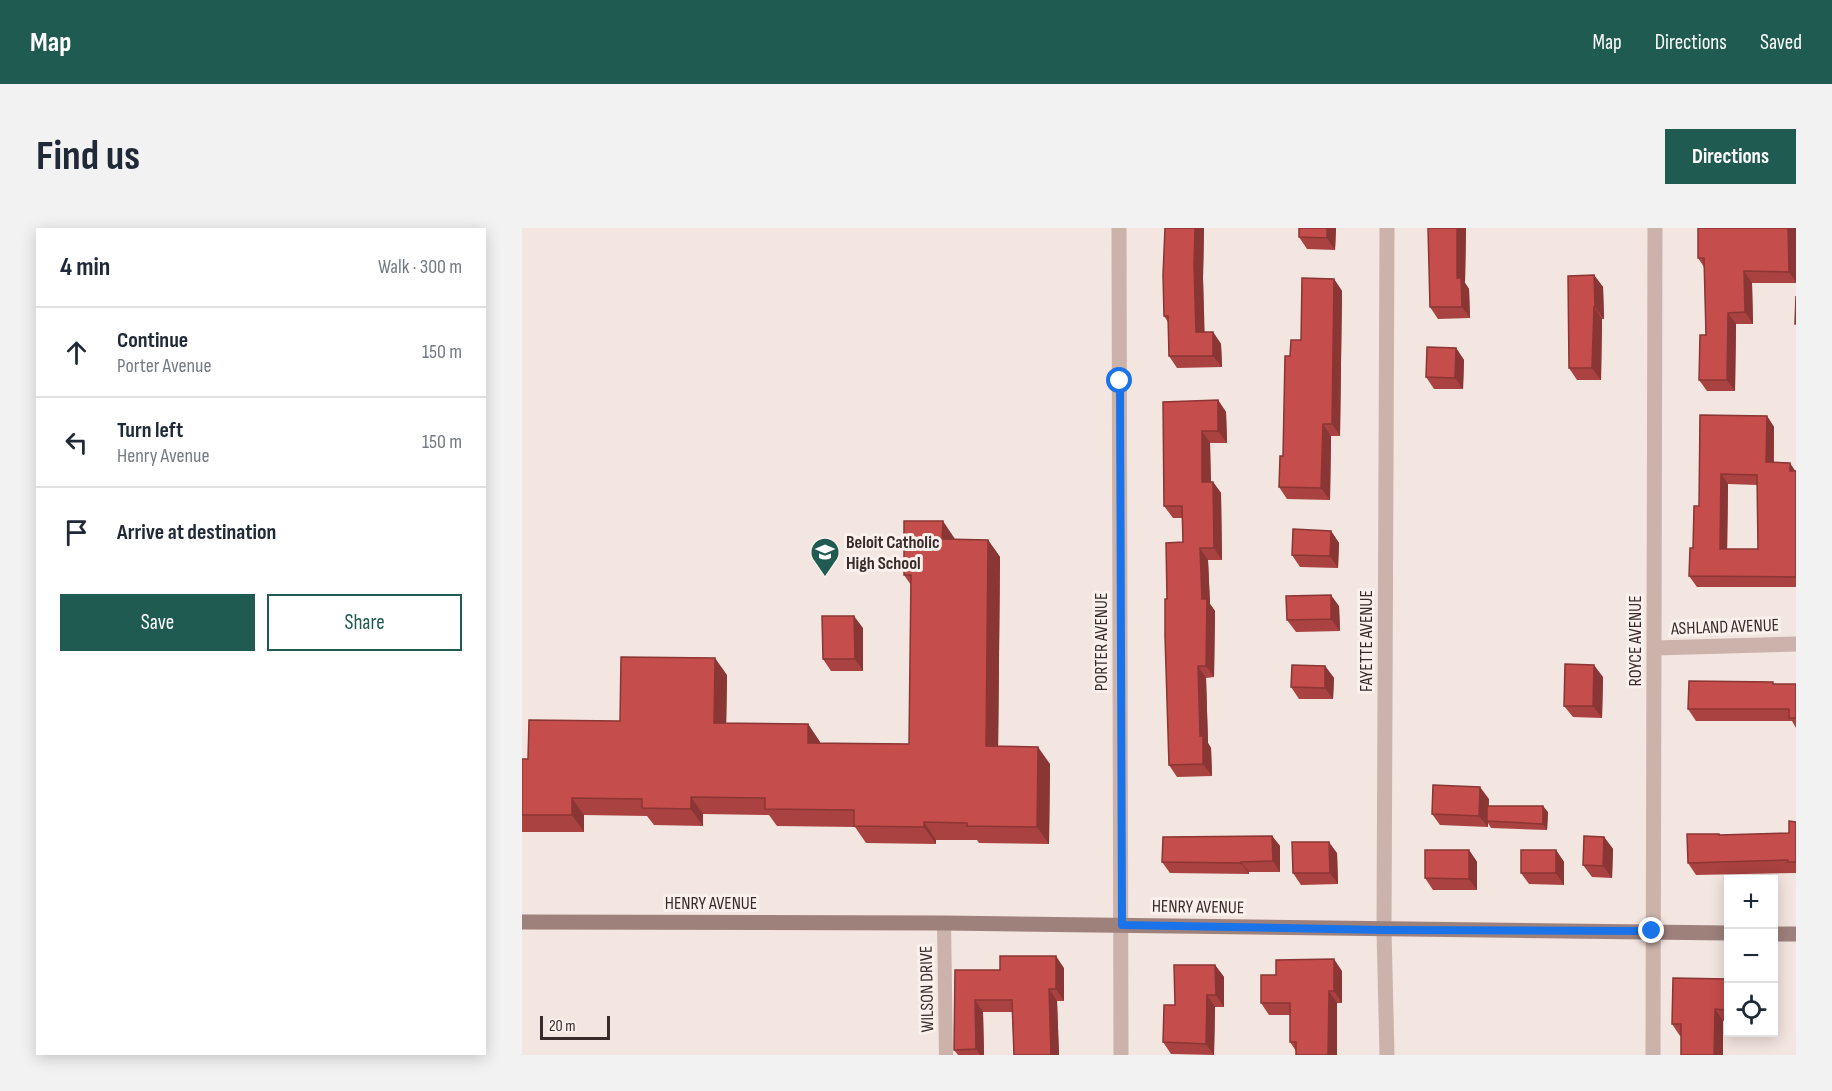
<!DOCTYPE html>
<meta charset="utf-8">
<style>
:root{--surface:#fff;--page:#f2f2f3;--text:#1f2937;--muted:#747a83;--line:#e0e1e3;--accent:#1f5b51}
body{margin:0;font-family:"Sofia Sans Condensed",sans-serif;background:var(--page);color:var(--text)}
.controls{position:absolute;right:18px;bottom:18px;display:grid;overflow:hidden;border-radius:0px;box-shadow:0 3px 15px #0003}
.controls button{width:54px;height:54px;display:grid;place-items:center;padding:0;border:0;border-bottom:2px solid var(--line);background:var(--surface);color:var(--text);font:30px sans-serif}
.scale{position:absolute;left:18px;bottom:15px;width:70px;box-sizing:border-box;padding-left:6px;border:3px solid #392b2a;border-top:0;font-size:16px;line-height:21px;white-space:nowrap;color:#392b2a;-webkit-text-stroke:4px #faf0ec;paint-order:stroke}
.stop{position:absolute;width:18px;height:18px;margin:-14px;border:4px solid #1a73e8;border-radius:50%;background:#fff}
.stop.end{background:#1a73e8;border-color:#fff;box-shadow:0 2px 6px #0008}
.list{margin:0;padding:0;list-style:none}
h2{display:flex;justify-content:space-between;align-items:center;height:78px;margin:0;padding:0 24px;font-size:26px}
h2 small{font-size:20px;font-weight:400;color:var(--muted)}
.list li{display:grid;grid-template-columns:39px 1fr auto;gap:18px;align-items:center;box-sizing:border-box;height:90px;padding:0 24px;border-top:2px solid var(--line)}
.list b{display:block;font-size:22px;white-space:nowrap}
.list p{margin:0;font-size:20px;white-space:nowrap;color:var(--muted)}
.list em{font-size:20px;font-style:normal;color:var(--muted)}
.actions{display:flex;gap:12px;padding:18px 24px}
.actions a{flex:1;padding:14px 0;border:2px solid var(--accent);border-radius:0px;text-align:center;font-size:21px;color:var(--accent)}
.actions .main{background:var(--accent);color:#fff}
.icon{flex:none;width:33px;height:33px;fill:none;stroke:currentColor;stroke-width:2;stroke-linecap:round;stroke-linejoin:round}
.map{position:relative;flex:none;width:1274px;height:827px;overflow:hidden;border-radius:0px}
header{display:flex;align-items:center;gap:36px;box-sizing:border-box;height:84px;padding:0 30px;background:var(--accent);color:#fff}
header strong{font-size:28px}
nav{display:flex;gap:33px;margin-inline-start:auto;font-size:21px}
.intro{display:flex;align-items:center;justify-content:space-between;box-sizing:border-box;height:144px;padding:0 36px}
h1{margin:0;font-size:42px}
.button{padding:15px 27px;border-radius:0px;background:var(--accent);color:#fff;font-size:21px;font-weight:700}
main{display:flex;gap:36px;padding:0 36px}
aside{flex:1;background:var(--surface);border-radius:0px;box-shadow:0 3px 15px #0003}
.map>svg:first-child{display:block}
</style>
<header>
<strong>Map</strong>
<nav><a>Map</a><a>Directions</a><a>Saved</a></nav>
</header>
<div class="intro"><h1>Find us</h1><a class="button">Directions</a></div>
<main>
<aside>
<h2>4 min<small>Walk · 300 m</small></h2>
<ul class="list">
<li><svg class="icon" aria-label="ahead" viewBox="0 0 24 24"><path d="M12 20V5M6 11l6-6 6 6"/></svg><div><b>Continue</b><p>Porter Avenue</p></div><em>150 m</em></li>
<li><svg class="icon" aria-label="left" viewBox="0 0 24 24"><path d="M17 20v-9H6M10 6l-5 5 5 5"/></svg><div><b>Turn left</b><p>Henry Avenue</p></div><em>150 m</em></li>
<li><svg class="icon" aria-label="arrive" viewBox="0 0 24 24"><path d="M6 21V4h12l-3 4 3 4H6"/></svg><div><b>Arrive at destination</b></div></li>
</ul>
<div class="actions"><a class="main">Save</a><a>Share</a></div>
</aside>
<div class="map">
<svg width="1274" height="827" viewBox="0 0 1274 827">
<rect width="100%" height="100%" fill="#f3e5df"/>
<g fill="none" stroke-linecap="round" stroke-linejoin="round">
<polyline stroke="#cbb2ab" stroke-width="14" points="422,695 424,827"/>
<g stroke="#cbb2ab" stroke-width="15">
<polyline points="597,0 599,827"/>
<polyline points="865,0 862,702 865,827"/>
<polyline points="1133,420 1274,416"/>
<polyline points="1131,827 1133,0"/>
</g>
<g stroke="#9f817c" stroke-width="15">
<polyline points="0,694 422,695 1206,705"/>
<polyline points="1252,706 1274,706"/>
</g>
</g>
<g fill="#a94240" fill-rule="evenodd">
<polygon points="643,0 682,0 681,50 682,104 691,104 699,116 700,139 655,140 647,128 646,94 642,88"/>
<polygon points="777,0 814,0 813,22 785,21 777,9"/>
<polygon points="906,0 944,0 943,55 947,61 948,90 916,91 908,79"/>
<polygon points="1176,0 1274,0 1274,55 1230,55 1231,96 1214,96 1213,163 1185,163 1177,152 1184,107 1182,39 1176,30"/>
<polygon points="1072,47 1081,59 1082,91 1080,91 1079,152 1055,152 1047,140"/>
<polygon points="812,51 820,63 818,208 809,208 808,272 765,271 757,259 761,228 768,128 779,112"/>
<polygon points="934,120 942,132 941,161 912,161 904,149"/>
<polygon points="696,172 704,184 705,215 688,215 689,254 691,254 699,265 700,332 686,332 688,376 693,383 692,449 684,450 686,515 689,520 690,548 655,549 647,537 645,371 661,314 660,290 651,290 642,278"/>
<path d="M1178 187 1245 188 1252 199V235L1274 243V359H1175L1167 348 1177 278ZM1206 256 1235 257 1236 321H1205Z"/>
<polygon points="809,303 817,315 816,340 778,339 770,327"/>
<polygon points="433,311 466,312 478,329 476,518 528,536 527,616 457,615 455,612 414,612 414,616 344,615 333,599 255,598 247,587 181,586 181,598 132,597 125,588 62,587 62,604 0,604 0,531 6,531 98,493 205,447 204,495 286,496 298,514 298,515 387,516 389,357 382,347"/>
<polygon points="817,378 818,403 774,404 765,392"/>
<polygon points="341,400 341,443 309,443 301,431"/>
<polygon points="803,438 812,450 811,471 777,471 769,459"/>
<polygon points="1081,449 1080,490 1051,489 1042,478"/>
<polygon points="1252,456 1274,456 1274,500 1270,493 1174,493 1166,481"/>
<polygon points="967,571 966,578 1026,584 1025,602 969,600 966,595 966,599 918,597 910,586"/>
<polygon points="1274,594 1274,645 1174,647 1166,635 1198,607 1267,605"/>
<polygon points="750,608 758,618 758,644 727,644 727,646 648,645 640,634"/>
<polygon points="1082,609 1091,621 1090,650 1070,649 1061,637"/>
<polygon points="947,622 955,634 955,662 911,662 903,650"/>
<polygon points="1034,622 1042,634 1042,657 1007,656 999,645"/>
<polygon points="815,625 816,656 779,657 771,645"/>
<polygon points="693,737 702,749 702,779 693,779 692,827 649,826 641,814"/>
<polygon points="542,740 542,773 535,773 537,827 492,827 490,784 461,784 462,827 436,827 432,822 433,742 478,742"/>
<polygon points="820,743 820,775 815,775 815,827 774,827 774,823 768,814 768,787 747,787 739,775 754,747"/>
<polygon points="1206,754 1206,793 1201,793 1158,808 1150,796"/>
</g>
<g fill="#8a3634">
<polygon points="673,0 682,0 681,50 683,116 674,104 672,38"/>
<polygon points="805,0 814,0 813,22 805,10"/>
<polygon points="935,0 944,0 943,55 947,61 948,90 940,79 935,50"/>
<polygon points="1266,0 1274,0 1274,54 1267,44"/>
<polygon points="1222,43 1230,55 1231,96 1223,84"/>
<polygon points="1072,47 1081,59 1082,91 1073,79"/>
<polygon points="812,51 820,63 818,208 810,196"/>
<polygon points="1072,79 1080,91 1079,152 1070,140"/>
<polygon points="1206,85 1214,96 1213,163 1205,152"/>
<polygon points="691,104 699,116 700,139 691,128"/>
<polygon points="934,120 942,132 941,161 933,150"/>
<polygon points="696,172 704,184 705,215 696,203"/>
<polygon points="1245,188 1252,199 1251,245 1244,234"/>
<polygon points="801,196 809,208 808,272 799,260"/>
<polygon points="680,203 688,215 689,265 680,254"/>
<polygon points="1268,235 1274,244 1268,243"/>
<polygon points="1199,246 1206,256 1205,332 1198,321"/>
<polygon points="691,254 699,265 700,332 692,320"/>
<polygon points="421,293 433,311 432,328 420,311"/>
<polygon points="809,303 817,315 816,340 808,328"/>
<polygon points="466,312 478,329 476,535 464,518"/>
<polygon points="678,320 686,332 688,376 693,383 692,449 684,438"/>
<polygon points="809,367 817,378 818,403 809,391"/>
<polygon points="332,388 341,400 341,443 333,431"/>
<polygon points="193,430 205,447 204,512 192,495"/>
<polygon points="1072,437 1081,449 1080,490 1071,478"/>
<polygon points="676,438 684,450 686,515 689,520 690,548 681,536 678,508"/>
<polygon points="803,438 812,450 811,471 803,460"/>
<polygon points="286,496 298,514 298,532 286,515"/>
<polygon points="516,519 528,536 527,616 515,599"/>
<polygon points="958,559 967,571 966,599 957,588"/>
<polygon points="169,569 181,586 181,598 169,581"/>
<polygon points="50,570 62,587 62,604 50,587"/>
<polygon points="1021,578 1026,584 1025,602 1021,596"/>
<polygon points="402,594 414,612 414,616 402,599"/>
<polygon points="750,608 758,618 758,644 751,633"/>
<polygon points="1082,609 1091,621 1090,650 1081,638"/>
<polygon points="807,614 815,625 816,656 808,645"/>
<polygon points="947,622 955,634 955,662 947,651"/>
<polygon points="1034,622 1042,634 1042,657 1034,645"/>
<polygon points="719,634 727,644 727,646 719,635"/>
<polygon points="534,728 542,740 542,773 534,761"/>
<polygon points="812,731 820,743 820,775 812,763"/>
<polygon points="693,737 702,749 702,779 694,767"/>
<polygon points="1205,751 1206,754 1206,785 1204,782"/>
<polygon points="527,761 535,773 537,827 529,827"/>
<polygon points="807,763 815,775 815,827 806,827"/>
<polygon points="685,767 693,779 692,827 684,816"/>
<polygon points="453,772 461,784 462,827 458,827 454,821"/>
<polygon points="1193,781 1201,793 1201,827 1192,827"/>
</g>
<g fill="#c54d4b" stroke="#8a3634" stroke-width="1.5" fill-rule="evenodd">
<polygon points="643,0 673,0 672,38 674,104 691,104 691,128 647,128 646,88 642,88 641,47"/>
<polygon points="777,0 805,0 805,10 777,9"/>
<polygon points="906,0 935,0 935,50 939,50 940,79 908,79"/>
<polygon points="1176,0 1266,0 1267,44 1222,43 1223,84 1206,85 1205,152 1177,152 1178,107 1184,107 1182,30 1176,30"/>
<polygon points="1072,47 1073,79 1072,79 1070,140 1047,140 1046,48"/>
<polygon points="780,50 812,51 810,196 801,196 799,260 757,259 758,228 761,228 763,128 768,128 769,112 779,112"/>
<polygon points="1274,68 1274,96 1273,96"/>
<polygon points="905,119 934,120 933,150 904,149"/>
<polygon points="696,172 696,203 680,203 680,254 691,254 692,320 678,320 680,371 685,371 684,438 676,438 678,508 681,508 681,536 647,537 643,408 643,371 645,371 644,315 661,314 660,278 642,278 641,174"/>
<path d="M1178 187 1245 188 1244 234 1268 235V243H1274V349L1167 348 1168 320H1171L1172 278H1177ZM1199 246 1235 247 1236 321H1198Z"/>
<polygon points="382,293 421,293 420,311 466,312 464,518 516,519 515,599 445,598 445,595 402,594 402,599 332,598 332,582 243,581 243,570 169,569 169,581 120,580 120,571 50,570 50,587 0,587 0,531 6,531 7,492 98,493 99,429 193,430 192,495 286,496 286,515 387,516 389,347 382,347"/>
<polygon points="771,301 809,303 808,328 770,327"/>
<polygon points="809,367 809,391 765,392 764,368"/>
<polygon points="300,388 332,388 333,431 301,431"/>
<polygon points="1043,436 1072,437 1071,478 1042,478"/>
<polygon points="770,437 803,438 803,460 769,459"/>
<polygon points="1167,453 1251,454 1251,456 1274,456 1274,490 1267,490 1267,481 1166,481"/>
<polygon points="911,557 958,559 957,588 910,586"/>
<polygon points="965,578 1021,578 1021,596 965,593"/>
<polygon points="1267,593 1274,594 1274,634 1266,634 1266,632 1166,635 1165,606 1197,606 1197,607 1267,605"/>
<polygon points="750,608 751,633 719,634 719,635 640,634 641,609"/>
<polygon points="1062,608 1082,609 1081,638 1061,637"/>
<polygon points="770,614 807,614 808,645 771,645"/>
<polygon points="903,622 947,622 947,651 903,650"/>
<rect x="999" y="622" width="35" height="23"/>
<polygon points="478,728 534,728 534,761 527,761 529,827 492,827 490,772 453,772 454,821 432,822 433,742 478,742"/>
<polygon points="812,731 812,763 807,763 806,827 774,827 774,814 768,814 768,775 739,775 739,747 754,747 754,732"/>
<polygon points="652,737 693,737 694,767 685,767 684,816 641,814 642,777 653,777"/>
<polygon points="1151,750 1205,751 1204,782 1193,781 1192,827 1159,827 1159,796 1150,796"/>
</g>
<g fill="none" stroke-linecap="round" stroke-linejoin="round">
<polyline stroke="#1a73e8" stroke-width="8" points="598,153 600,697 862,702 1130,703"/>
</g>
<defs>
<g id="school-pin" transform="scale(1.5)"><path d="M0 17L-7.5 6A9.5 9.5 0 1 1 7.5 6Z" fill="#1f5b51" stroke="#faf0ec"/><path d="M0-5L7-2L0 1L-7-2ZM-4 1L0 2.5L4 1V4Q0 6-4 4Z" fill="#fff"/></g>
</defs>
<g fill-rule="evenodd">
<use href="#school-pin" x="303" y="324"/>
</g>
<g text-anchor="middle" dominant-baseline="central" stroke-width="6" stroke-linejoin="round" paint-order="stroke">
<g font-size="18" font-weight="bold" fill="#392b2a" stroke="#faf0ec" text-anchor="start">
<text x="324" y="314">Beloit Catholic<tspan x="324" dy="21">High School</tspan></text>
</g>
<g font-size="18" fill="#392b2a" stroke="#faf0ec">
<text transform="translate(1203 399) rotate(-2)">ASHLAND AVENUE</text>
<text transform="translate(844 413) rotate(-90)">FAYETTE AVENUE</text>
<text transform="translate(1113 413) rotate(-90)">ROYCE AVENUE</text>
<text transform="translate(579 414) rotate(-90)">PORTER AVENUE</text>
<text x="189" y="675">HENRY AVENUE</text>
<text transform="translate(676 679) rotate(1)">HENRY AVENUE</text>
<text transform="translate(405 761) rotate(-91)">WILSON DRIVE</text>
</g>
</g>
</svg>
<div class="controls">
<button>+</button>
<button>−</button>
<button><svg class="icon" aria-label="locate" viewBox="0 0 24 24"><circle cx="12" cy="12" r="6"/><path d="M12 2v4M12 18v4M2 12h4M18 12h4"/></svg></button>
</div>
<div class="scale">20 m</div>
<div class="stop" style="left:598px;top:153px"></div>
<div class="stop end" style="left:1130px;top:703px"></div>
</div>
</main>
